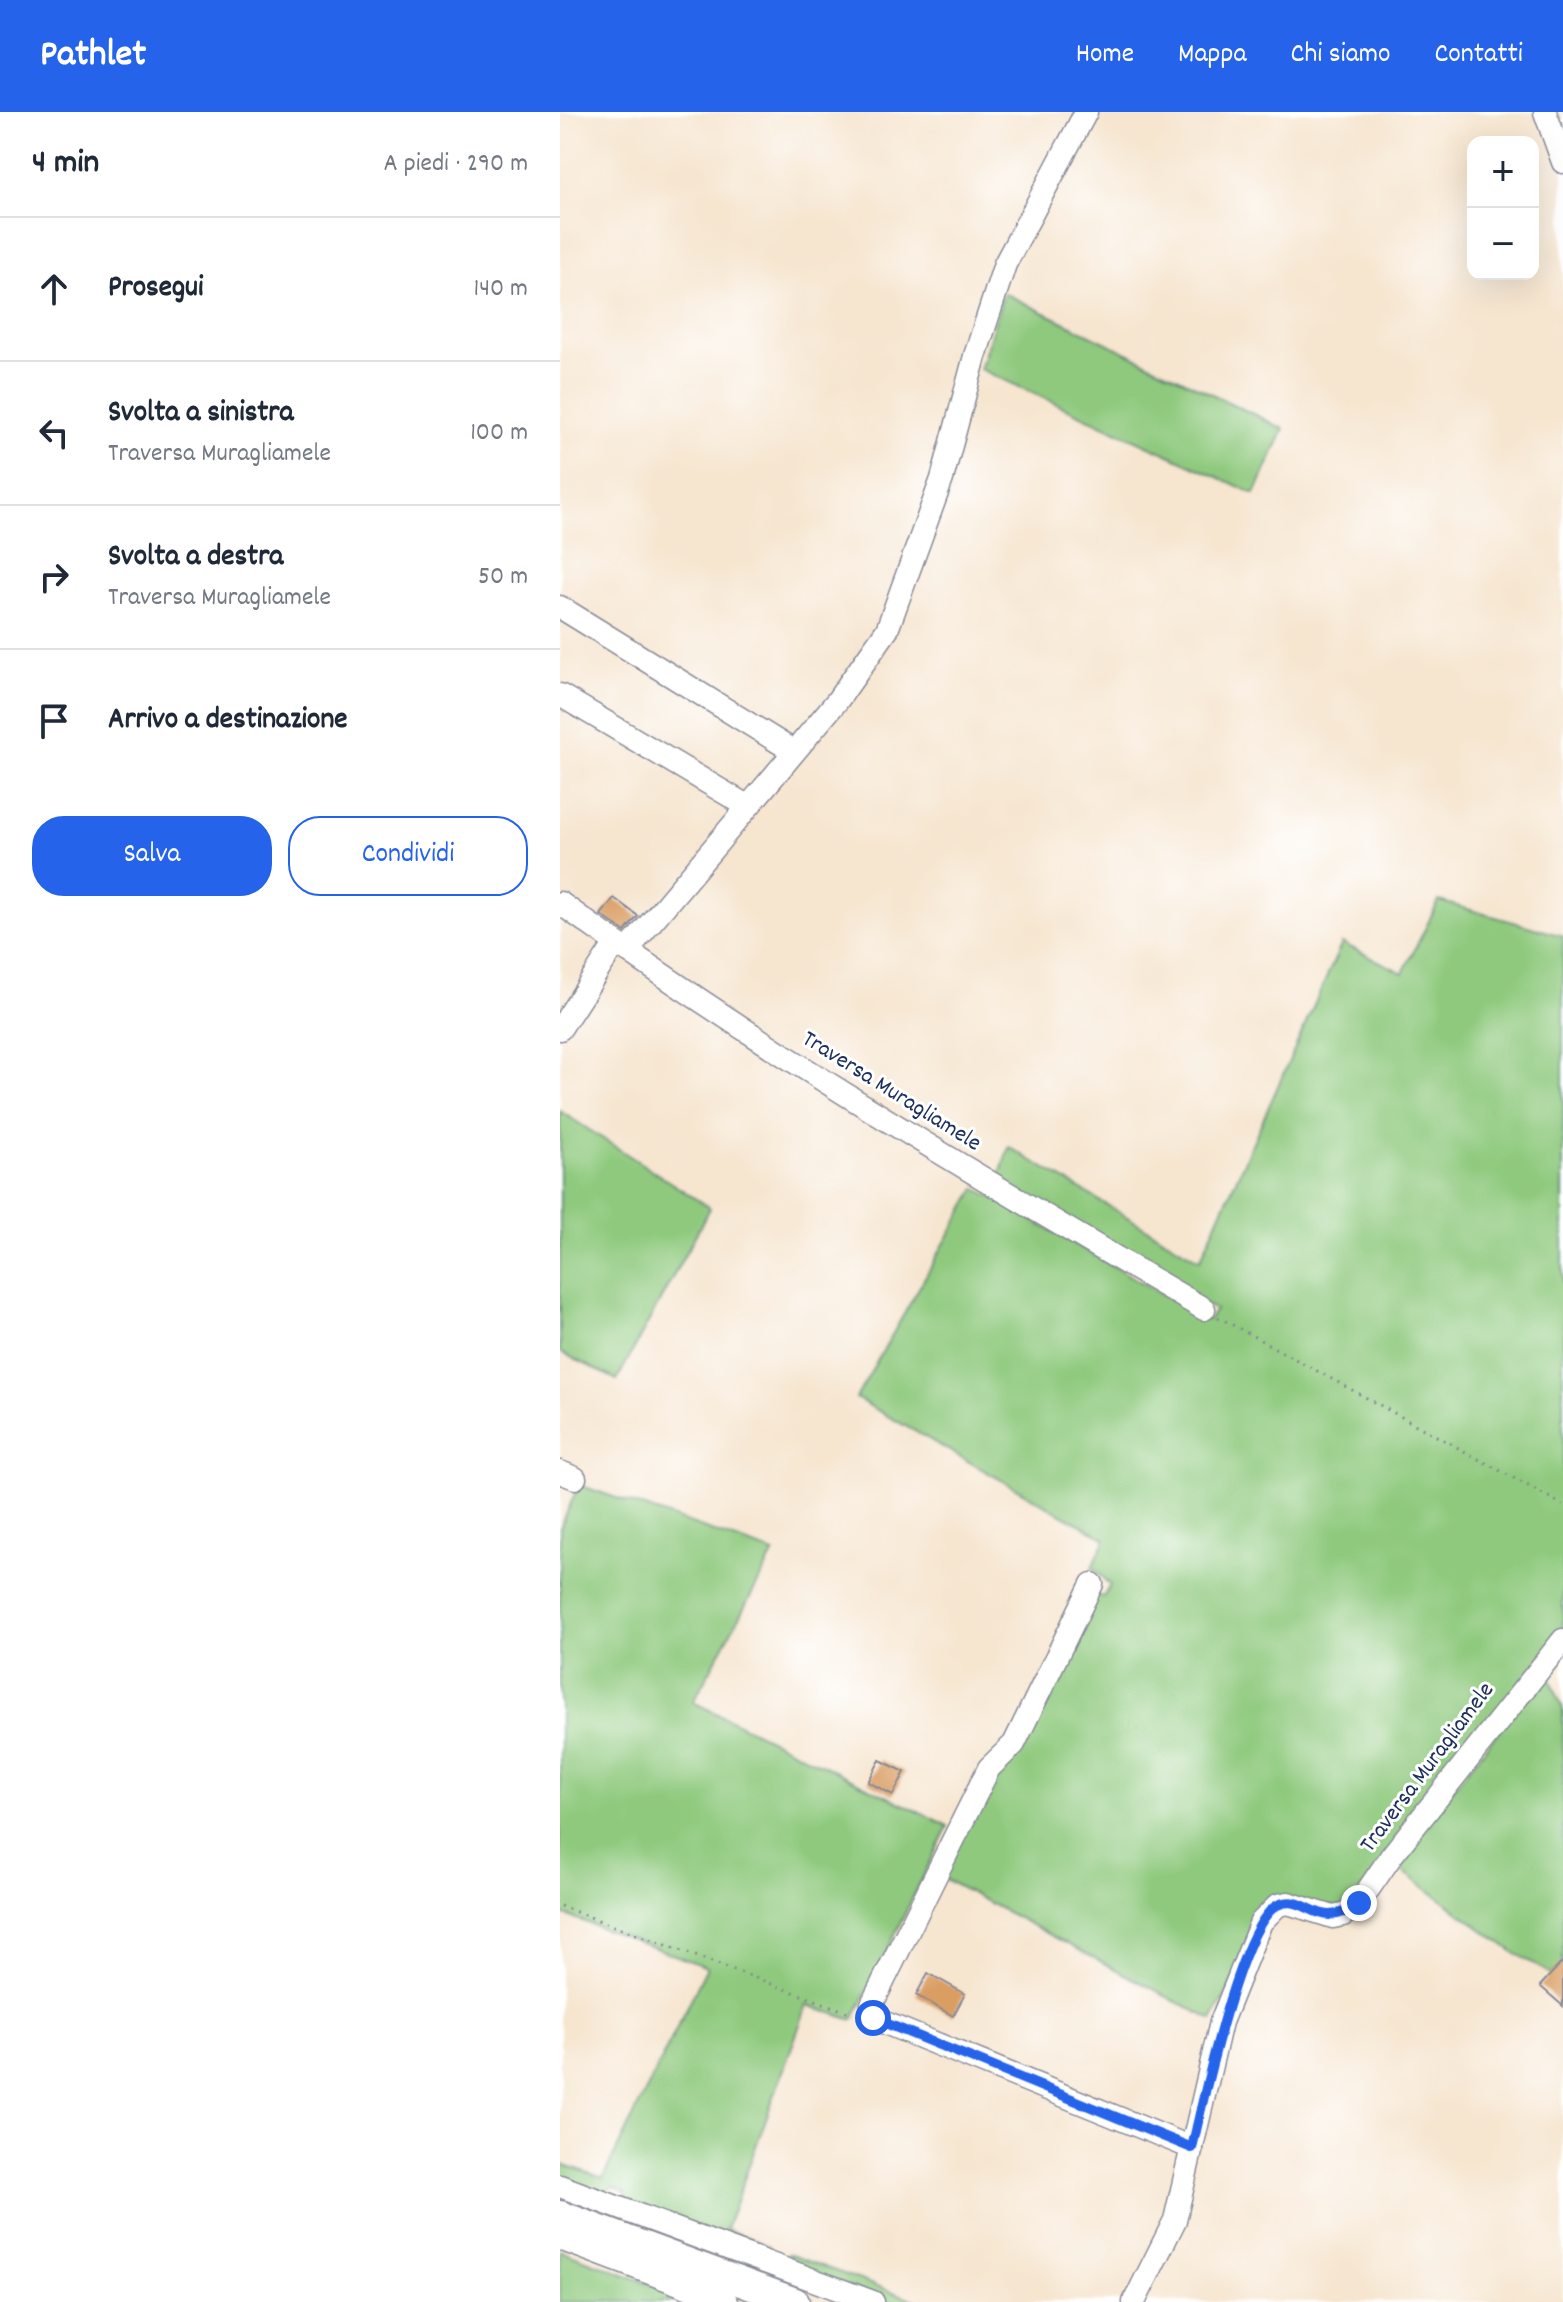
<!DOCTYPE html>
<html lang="it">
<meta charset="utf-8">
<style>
:root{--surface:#fff;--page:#f2f2f3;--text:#1f2937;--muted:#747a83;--line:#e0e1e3;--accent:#2563eb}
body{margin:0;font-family:Dekko,sans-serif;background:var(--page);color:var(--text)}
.controls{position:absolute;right:24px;top:24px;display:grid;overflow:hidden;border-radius:16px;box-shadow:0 8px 32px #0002}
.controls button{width:72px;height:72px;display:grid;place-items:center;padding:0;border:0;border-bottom:2px solid var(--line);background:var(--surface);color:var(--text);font:40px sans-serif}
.stop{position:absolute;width:24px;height:24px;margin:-18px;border:6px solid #2563eb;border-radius:50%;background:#fff}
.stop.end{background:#2563eb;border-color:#fff;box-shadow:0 2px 8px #0008}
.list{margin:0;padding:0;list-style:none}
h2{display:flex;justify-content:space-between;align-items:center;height:104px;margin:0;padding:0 32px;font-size:34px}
h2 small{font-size:26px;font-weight:400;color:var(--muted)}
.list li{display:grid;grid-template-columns:52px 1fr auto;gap:24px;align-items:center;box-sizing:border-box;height:144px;padding:0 32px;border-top:2px solid var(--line)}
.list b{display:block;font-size:30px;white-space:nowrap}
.list p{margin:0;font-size:26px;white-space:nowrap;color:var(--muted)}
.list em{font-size:26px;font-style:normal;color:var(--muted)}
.actions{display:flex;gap:16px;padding:24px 32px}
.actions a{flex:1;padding:18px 0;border:2px solid var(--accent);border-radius:32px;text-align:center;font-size:28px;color:var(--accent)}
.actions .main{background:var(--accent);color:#fff}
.icon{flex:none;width:44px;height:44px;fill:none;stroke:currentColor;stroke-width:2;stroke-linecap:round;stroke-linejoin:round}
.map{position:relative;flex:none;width:1003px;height:2190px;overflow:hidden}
header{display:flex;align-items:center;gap:48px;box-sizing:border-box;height:112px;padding:0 40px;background:var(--accent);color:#fff}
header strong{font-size:38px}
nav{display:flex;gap:44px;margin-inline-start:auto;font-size:28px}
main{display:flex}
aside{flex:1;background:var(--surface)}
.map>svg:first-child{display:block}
</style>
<header>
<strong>Pathlet</strong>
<nav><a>Home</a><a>Mappa</a><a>Chi siamo</a><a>Contatti</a></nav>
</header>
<main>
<aside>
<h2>4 min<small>A piedi · 290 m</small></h2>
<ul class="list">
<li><svg class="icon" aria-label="ahead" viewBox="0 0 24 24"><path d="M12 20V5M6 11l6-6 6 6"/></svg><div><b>Prosegui</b></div><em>140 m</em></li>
<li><svg class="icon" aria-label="left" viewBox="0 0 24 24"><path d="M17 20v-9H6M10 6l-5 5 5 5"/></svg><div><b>Svolta a sinistra</b><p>Traversa Muragliamele</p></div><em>100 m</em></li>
<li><svg class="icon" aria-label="right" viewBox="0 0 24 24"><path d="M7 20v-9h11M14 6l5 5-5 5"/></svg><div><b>Svolta a destra</b><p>Traversa Muragliamele</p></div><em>50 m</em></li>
<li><svg class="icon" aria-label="arrive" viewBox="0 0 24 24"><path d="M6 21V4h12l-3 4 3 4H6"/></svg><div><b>Arrivo a destinazione</b></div></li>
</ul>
<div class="actions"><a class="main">Salva</a><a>Condividi</a></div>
</aside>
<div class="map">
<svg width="1003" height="2190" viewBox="0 0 1003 2190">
<rect width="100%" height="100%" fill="#fff"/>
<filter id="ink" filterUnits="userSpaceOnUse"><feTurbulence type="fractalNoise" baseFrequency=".0125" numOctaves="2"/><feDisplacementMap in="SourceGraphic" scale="16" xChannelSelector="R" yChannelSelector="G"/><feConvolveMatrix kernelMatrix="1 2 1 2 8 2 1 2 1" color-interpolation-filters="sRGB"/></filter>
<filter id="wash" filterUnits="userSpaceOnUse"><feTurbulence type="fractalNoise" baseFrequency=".006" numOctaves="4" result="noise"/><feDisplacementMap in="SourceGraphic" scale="32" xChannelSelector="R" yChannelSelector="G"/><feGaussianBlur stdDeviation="1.8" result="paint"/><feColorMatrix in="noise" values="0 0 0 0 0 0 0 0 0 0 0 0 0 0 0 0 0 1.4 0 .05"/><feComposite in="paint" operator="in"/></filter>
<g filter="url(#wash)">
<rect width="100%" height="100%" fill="#f6e5cf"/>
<g fill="#8ec97d" stroke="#547c6e" stroke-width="2">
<polygon points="444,181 724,317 695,382 420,257"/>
<polygon points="879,789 1003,824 1003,1520 787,1796 717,1788 652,1908 380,1765 531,1485 544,1484 550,1473 532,1455 546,1427 296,1286 416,1076 648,1208 655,1198 438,1069 449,1035 640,1148 782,831 843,861"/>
<polygon points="0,999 150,1096 57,1268 0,1240"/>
<polygon points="19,1373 214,1441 133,1590 388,1714 293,1908 247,1893 166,2117 209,2134 196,2140 68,2093 64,2079 54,2075 39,2082 0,2068 0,2051 43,2066 147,1855 0,1801 0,1416"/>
<polygon points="987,1558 1003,1597 1003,1852 991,1862 955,1841 833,1752"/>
<polygon points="0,2138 138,2190 0,2190"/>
<polygon points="228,2142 361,2190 331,2190 229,2152"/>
</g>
<g id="blocks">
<g fill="#da9e63">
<polygon points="54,786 78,804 65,820 41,803"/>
<polygon points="320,1648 345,1660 333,1683 308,1670"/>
<polygon points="1003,1849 1003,1894 980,1874"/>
<polygon points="368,1861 405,1882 393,1904 356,1883"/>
</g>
</g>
</g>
<g filter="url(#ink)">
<use href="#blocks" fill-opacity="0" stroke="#888a96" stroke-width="2"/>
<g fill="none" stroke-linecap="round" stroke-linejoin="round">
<g stroke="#888a96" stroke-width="25">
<g id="minor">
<polyline points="985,0 1003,50"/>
<polyline points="0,495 233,639"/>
<polyline points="0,583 187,694"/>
<path d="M0 791C206 940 425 1069 644 1197"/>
<polyline points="67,839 277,589 327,518 382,367 415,244 445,152 526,0"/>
<polyline points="0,917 56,831"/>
<polyline points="0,1360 15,1366"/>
<polyline points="532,1472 454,1632 429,1656 312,1892 313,1906 632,2036"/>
<polyline points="0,2074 313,2190"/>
<polyline points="0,2127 167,2190"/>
<polyline points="574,2190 615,2108 661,1910 701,1810 718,1793 728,1791 773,1805 783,1803 799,1791 832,1743 1003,1528"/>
</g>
</g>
<g stroke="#888a96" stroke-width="31">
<polyline id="major" points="0,2103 235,2190"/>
</g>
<g stroke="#888a96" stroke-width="3" stroke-dasharray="2 6" stroke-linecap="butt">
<polyline points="658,1205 1003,1393"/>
<polyline points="0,1794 293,1902"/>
</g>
<use href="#minor" stroke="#fff" stroke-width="22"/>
<use href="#major" stroke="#fff" stroke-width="28"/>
</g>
</g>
<g fill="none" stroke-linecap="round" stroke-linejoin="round" filter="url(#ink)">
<path stroke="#2563eb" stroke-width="10" d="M313 1906 632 2036C642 1994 681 1805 720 1792 749 1782 758 1822 799 1791"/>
</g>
<g text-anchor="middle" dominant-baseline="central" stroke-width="6" stroke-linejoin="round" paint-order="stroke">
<g font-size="24" fill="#1b2f5e" stroke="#fff">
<text transform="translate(331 980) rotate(32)">Traversa Muragliamele</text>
<text transform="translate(868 1656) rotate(-53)">Traversa Muragliamele</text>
</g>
</g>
</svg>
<div class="controls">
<button>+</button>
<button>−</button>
</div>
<div class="stop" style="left:313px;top:1906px"></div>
<div class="stop end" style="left:799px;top:1791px"></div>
</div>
</main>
